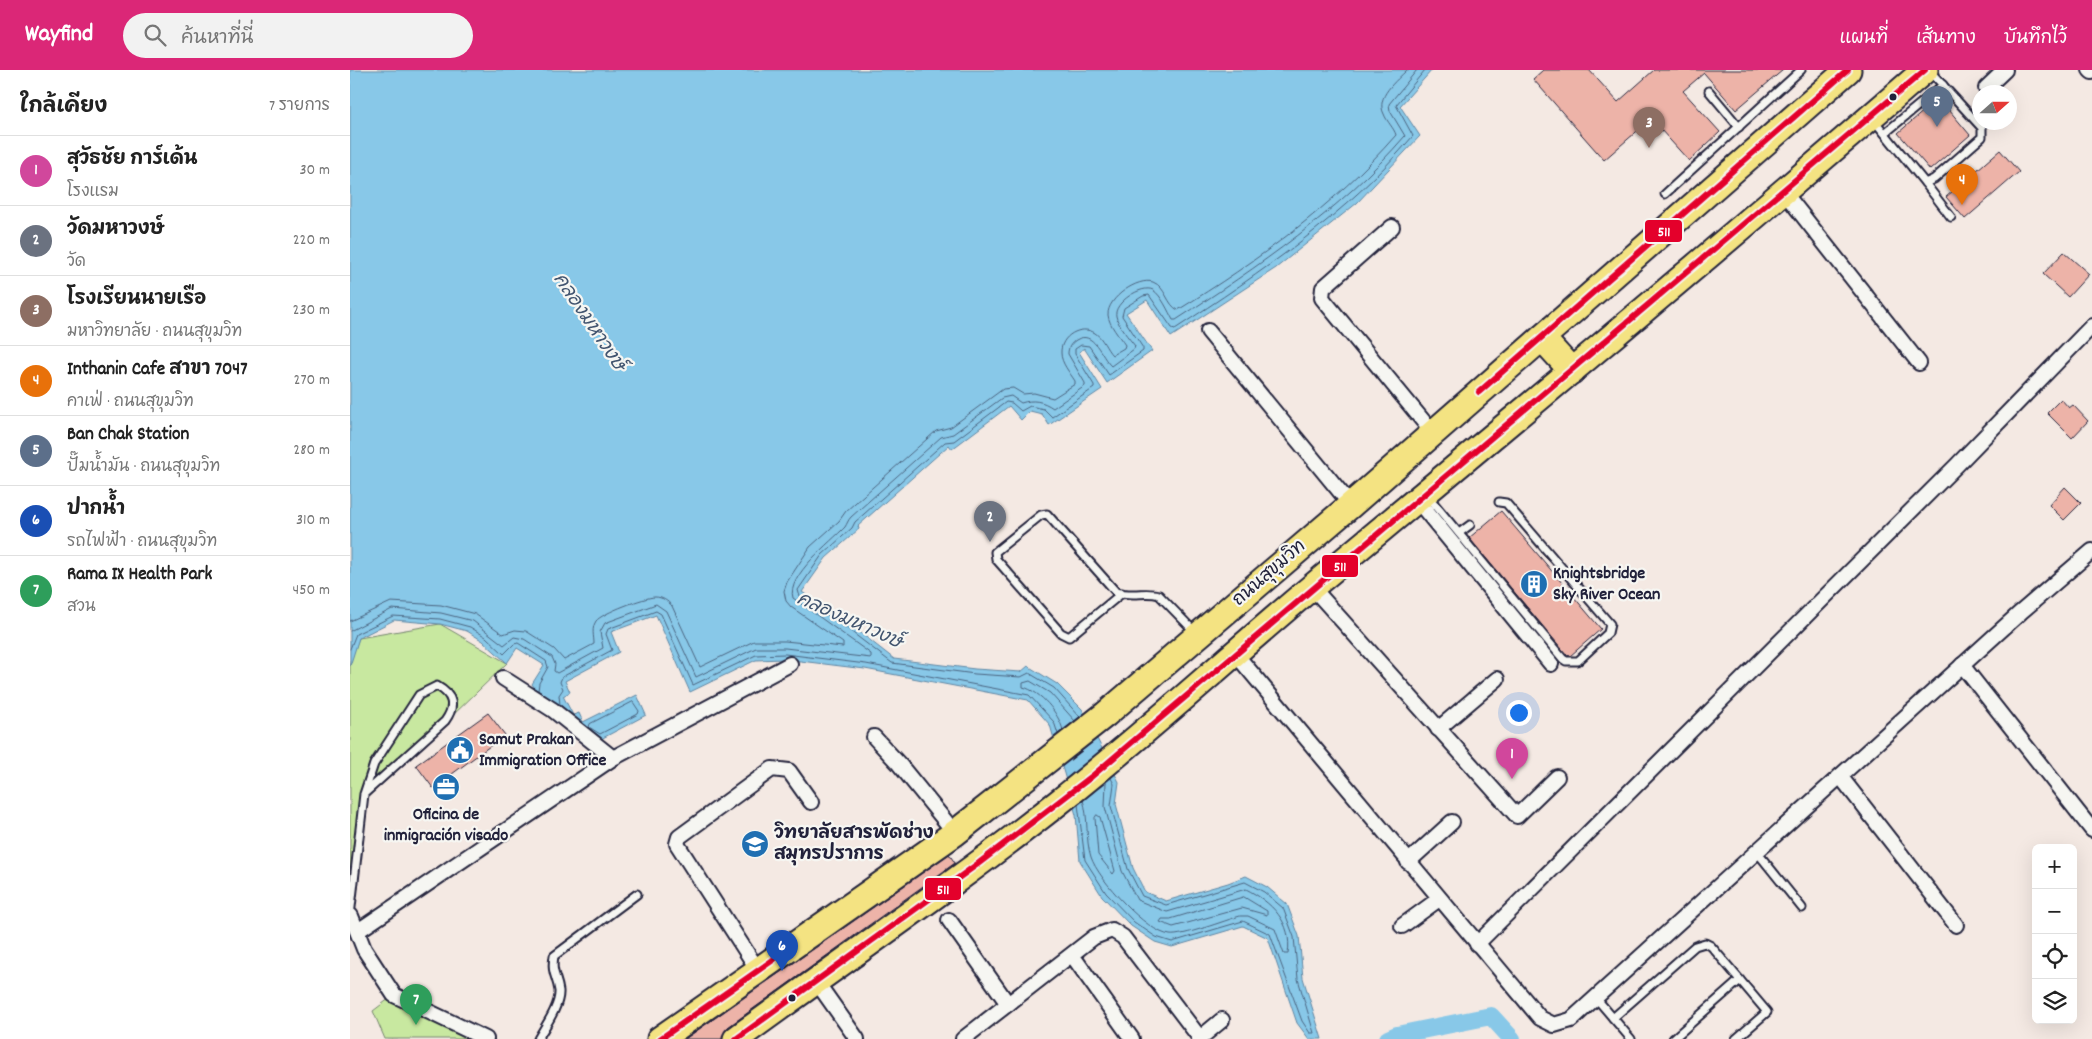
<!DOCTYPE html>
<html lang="th">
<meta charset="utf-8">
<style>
:root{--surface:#fff;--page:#f2f2f2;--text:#222;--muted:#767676;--line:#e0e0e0;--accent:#db2777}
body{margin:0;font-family:Dekko,"Playpen Sans Thai",sans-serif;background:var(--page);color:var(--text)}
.controls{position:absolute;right:15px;bottom:15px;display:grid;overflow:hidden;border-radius:8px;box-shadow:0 5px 20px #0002}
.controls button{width:45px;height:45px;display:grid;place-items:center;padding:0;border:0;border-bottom:1px solid var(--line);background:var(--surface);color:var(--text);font:25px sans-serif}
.compass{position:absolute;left:1622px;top:15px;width:45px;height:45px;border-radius:50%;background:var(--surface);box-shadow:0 5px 20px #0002;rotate:69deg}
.you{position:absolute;left:1168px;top:642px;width:18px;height:18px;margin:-12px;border:4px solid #fff;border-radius:50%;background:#1a73e8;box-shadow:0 0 0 8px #1a73e833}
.badge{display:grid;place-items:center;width:32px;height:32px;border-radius:50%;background:var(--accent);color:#fff;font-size:16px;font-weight:700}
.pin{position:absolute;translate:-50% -41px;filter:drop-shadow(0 1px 2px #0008)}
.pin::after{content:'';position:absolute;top:26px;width:18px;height:15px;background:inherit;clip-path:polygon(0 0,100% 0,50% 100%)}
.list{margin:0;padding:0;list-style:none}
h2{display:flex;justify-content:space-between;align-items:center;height:65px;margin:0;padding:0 20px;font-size:21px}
h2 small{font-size:16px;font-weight:400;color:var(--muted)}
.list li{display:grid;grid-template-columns:32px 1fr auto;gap:15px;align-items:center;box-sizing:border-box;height:70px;padding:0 20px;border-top:1px solid var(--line)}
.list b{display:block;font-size:19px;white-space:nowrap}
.list p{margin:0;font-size:16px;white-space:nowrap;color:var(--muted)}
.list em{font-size:16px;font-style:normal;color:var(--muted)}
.icon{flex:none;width:28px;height:28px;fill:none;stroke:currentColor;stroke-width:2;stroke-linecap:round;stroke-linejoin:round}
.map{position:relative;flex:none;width:1742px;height:969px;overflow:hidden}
header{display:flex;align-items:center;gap:30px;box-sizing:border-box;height:70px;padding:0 25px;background:var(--accent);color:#fff}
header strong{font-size:24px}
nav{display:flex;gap:28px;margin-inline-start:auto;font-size:18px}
.search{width:350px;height:45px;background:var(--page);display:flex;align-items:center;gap:12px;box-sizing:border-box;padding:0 18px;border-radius:28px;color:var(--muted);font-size:19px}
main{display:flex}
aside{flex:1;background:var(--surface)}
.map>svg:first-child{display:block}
</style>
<header>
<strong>Wayfind</strong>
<div class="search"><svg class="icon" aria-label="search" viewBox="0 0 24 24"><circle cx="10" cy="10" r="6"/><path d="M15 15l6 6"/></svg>ค้นหาที่นี่</div>
<nav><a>แผนที่</a><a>เส้นทาง</a><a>บันทึกไว้</a></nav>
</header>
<main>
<aside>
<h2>ใกล้เคียง<small>7 รายการ</small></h2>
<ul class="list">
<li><span class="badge" style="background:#d1479c">1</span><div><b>สุวัธชัย การ์เด้น</b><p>โรงแรม</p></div><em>30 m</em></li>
<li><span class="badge" style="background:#6b7280">2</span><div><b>วัดมหาวงษ์</b><p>วัด</p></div><em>220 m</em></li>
<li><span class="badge" style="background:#8d6e63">3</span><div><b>โรงเรียนนายเรือ</b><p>มหาวิทยาลัย · ถนนสุขุมวิท</p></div><em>230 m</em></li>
<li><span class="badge" style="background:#e8710a">4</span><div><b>Inthanin Cafe สาขา 7047</b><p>คาเฟ่ · ถนนสุขุมวิท</p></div><em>270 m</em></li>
<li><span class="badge" style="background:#5c6f8a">5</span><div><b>Ban Chak Station</b><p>ปั๊มน้ำมัน · ถนนสุขุมวิท</p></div><em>280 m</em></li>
<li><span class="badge" style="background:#1a4fb4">6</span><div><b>ปากน้ำ</b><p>รถไฟฟ้า · ถนนสุขุมวิท</p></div><em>310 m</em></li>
<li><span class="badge" style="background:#2e9e5b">7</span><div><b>Rama IX Health Park</b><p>สวน</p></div><em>450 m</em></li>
</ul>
</aside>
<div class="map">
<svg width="1742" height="969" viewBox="0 0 1742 969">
<rect width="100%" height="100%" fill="#f4e9e3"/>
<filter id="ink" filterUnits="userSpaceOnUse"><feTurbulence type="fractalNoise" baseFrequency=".02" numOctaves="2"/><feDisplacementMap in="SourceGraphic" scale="10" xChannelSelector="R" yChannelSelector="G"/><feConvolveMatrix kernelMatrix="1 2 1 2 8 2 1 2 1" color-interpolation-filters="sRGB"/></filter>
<g filter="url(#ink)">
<g fill="#c8e8a0" stroke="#75856e">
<polygon points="90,554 157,593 12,733 8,819 0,823 0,591 9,568"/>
<polygon points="44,925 131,969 35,969 23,941"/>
</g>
<polygon fill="#88c8e8" stroke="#5f86a3" points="0,0 1082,0 1050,36 1070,66 1007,133 926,198 821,267 797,230 776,243 802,281 757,313 734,278 729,282 752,319 699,355 692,344 680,341 671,350 659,336 602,379 599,375 508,456 509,459 476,488 452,522 498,553 544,589 625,599 671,602 678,596 707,614 732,639 769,712 766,734 783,798 795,822 816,831 878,813 896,806 917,817 937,834 949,866 953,908 972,969 959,969 947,953 918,868 893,856 822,877 805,872 781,856 752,826 730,791 726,745 700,655 678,630 515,599 434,589 406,590 340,622 306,545 261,562 269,582 215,611 220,622 213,626 223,645 229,643 233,652 287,625 296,645 249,670 179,622 184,617 182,614 194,595 167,578 157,593 133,571 117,561 90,554 44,550 9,568 0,596"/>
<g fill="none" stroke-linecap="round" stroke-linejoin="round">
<g stroke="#4b6480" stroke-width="1">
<path d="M0 551 41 532 91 535 125 544 153 564 165 560 176 561 204 579 214 590 244 574C244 566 241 559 246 551 252 543 295 527 305 527 312 527 318 531 322 536L350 597 404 571H435L493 577V573L441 537 436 531 434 521 437 512 460 477 489 451 496 441 586 361 601 357 653 319 663 318 673 324 684 323 703 328 725 314V311C720 303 711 293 711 283 710 266 731 254 745 263 753 268 756 279 762 285L774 278 775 275C769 266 759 255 758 245 757 228 788 207 803 212 816 217 817 235 828 240 907 191 984 136 1046 65 1044 58 1037 52 1034 44 1025 27 1046 11 1057 0"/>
<path d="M0 561 42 539 91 543 123 551 154 575 164 567 174 569 202 587 205 594 204 601 207 603 253 578 250 562 255 553 306 534 316 541 346 607 406 578H435L521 588V584L443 528C436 506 482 471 495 457 497 454 498 450 501 447L591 367 603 364 652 328 661 326 671 333C683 329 693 331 703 338L735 316V313L718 284C718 278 720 274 726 270 744 259 751 287 761 296L784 279 785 276C779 268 768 256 766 246 763 233 792 214 803 220 812 226 818 241 823 250H826C909 196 990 141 1055 66L1040 41 1039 34 1067 0"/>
<polyline points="0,579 6,564 43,546 90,549 120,557 136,567 154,584 164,574 168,573 196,591 198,597 189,613 188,621"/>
<polygon points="283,632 289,641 288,644 250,664 239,657 240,654"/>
<polyline points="210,635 209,625 213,619 210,612 212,607 262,580 256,564 258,559 306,541 311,544 343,615 406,585 435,584 516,594 679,625 704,652 708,664"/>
<path d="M730 647 704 618 679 603 671 607 625 604 542 593 495 557 450 527 448 520 472 485 502 458 505 452 595 372 604 371 656 332 662 333 671 341 680 336 694 339 702 347 744 318V315L725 284V279L731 275 739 276 759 305 793 281V278L772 246 774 238 793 226 799 225 822 258 825 259C913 201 994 147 1063 66L1046 35 1075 0"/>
<path d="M713 660C708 642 691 622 673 617V613L680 611 700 623 725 651"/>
<path d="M733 730C739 748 735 769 741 787 748 809 796 862 820 865 832 867 876 850 890 846H898L925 859 934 884H938C943 852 921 832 896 819L817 842 787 830 772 801 755 737 756 712"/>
<polyline points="728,734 735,790 756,823 784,852 806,867 822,872 893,851 920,864 952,951 960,963 964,963 948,909 944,867 933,838 914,822 895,812 816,835 792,826 778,799 761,736 764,714 761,708"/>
<polygon points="747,745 750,747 765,801 763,804 748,785 745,748"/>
<polygon points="894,827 917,841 917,845 892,838 823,857 810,852 812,849 820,849"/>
</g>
<polyline stroke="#88c8e8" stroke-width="18" points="1038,969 1047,965 1141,946 1162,969"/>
</g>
<g fill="#edb3a8" stroke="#22223b">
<polygon points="1193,0 1239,0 1268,32 1304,0 1433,0 1386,40 1354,3 1333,21 1370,62 1339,91 1301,49 1254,90 1183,9"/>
<polygon points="1589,28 1620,65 1580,100 1548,63"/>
<polygon points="1650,80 1669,102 1615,149 1596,127"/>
<polygon points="1714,182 1739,204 1718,227 1693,204"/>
<polygon points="1711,329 1719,338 1723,335 1738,351 1722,368 1697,343"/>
<polygon points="1715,417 1731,433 1714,450 1699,435"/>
<polygon points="1151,441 1251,559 1220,586 1217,585 1119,468"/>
<polygon points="138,643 155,665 83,718 66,695"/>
<polygon points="599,784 605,793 378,957 372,969 335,969"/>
</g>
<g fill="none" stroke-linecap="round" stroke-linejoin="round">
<g stroke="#22223b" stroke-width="11">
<g id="lane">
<polyline points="1359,21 1389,57"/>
<polyline points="1523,49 1575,113 1584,109 1632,67 1632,58 1579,0"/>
<polyline points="1535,63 1593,15"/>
<polyline points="1575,113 1601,147"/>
<polyline points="1315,124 1451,0"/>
<polyline points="1077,425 1213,589 1216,591 1228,591 1258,563 1260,554 1156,433 1149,432"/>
<polyline points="1109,463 1120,455"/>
<path d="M772 523 719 567 711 563 646 489 645 482 691 445 697 444 766 522C783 527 796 521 809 525L846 563"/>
<polyline points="1407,782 1452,838"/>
<path d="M0 846 14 724 24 694 69 625 87 616C103 625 106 636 95 651L14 724"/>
<polyline points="1246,928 1281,969"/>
<polyline points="1263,948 1345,876 1355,873 1361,876 1390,910"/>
<path d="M188 969C195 956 210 936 209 921 207 906 201 904 204 886L287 824"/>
<polyline points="1323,969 1390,910 1417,942 1386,969"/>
</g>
</g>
<g stroke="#22223b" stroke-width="18">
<g id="street">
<polyline points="1740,0 1742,2"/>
<polyline points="1636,18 1655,0"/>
<polyline points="1434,122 1569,293"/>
<polyline points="1042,157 973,218 972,228 1083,363"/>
<polyline points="858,261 1001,435"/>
<polyline points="1067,430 1201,594"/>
<polyline points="962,517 1167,746 1207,707"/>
<polyline points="884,582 1190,948 1204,955 1221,950 1671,542 1742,481"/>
<polyline points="1612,595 1742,760"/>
<polyline points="153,608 203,640 263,688"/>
<polyline points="1088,659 1147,609"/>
<polyline points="524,667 549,694 605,763"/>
<polyline points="1490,706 1606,855"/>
<polyline points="1058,792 1102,752"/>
<polyline points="1,846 14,879 44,925 136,969"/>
<polyline points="599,850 658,934"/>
<polyline points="1052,856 1089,829"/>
<polyline points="8,861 263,688 440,594"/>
<polyline points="1127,874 1607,395 1742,256"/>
<polyline points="722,885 782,969"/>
<polyline points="408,900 327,774 329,767 422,699 439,701 461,732"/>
<polyline points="466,911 507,969"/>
<polyline points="613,969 744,867 762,860 773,867 850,968"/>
<polyline points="849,969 872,950"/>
</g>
</g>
<g stroke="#22223b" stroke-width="29">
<g id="highway">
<polyline points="1192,268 1222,301"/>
<polyline points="310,969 605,763 756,644 1001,435 1498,0"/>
<path d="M386 969C494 890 604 815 709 732 794 665 873 592 956 522 1163 350 1371 177 1575 0"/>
</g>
</g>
<use href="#lane" stroke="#f6f6f2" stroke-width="7"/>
<use href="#street" stroke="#f6f6f2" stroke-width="14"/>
<use href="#highway" stroke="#f4e382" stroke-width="25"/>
<g stroke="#f6f6f2" stroke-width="10">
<g id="bus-1">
<polyline points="1129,322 1498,0"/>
<polyline points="310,969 423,890"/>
<polyline points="386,969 629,793 741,707 1575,0"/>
</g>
</g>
<use href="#bus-1" stroke="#e4002b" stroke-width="6"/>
</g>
</g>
<defs>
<g id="building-disc" transform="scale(1.4375)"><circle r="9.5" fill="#1f6fb2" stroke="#f6f6f2"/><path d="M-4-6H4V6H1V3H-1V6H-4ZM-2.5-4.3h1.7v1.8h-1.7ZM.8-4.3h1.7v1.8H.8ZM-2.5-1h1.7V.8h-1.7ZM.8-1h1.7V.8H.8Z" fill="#fff"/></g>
<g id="civic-disc" transform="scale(1.4375)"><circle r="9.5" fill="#1f6fb2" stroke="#f6f6f2"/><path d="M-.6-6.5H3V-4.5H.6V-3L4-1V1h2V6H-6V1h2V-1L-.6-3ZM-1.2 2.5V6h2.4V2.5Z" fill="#fff"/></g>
<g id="office-disc" transform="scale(1.4375)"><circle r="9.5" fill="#1f6fb2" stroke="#f6f6f2"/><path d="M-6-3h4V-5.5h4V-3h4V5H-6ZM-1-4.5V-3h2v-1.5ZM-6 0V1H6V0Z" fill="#fff"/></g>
<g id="university-disc" transform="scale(1.4375)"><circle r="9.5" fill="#1f6fb2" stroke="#f6f6f2"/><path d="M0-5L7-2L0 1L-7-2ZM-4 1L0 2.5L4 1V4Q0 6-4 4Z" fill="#fff"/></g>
</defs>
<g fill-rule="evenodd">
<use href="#building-disc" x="1184" y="514"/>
<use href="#civic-disc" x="110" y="680"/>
<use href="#office-disc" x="96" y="717"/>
<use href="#university-disc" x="405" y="774"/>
</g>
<g fill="#22223b" stroke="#f6f6f2" stroke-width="2">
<circle cx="1543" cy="27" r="4.5"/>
<circle cx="442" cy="928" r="4.5"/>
</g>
<g text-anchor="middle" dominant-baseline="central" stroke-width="4.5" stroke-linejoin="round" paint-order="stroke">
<g font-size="18" fill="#22223b" stroke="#f6f6f2">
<text transform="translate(920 504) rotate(-41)">ถนนสุขุมวิท</text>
</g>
<g font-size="18" font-weight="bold" fill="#22223b" stroke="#f6f6f2" text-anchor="start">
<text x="1203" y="504">Knightsbridge<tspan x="1203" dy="21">Sky River Ocean</tspan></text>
<text x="129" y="670">Samut Prakan<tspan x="129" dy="21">Immigration Office</tspan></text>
<text x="96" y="745" text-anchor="middle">Oficina de<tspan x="96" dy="21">inmigración visado</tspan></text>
<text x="424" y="764">วิทยาลัยสารพัดช่าง<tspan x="424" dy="21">สมุทรปราการ</tspan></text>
</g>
<g font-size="19" font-style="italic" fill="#41546f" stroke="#f6f6f2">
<text transform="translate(238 253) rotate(56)">คลองมหาวงษ์</text>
<text transform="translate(499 552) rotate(24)">คลองมหาวงษ์</text>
</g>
</g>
<g stroke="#f6f6f2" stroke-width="2">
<rect x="1294" y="149" width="39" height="24" rx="5" fill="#e4002b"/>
<rect x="971" y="484" width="38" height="24" rx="5" fill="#e4002b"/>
<rect x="574" y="807" width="38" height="24" rx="5" fill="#e4002b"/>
</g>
<g font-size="14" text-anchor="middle" font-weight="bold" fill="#fff">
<text x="1314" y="166">511</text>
<text x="990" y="501">511</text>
<text x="593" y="824">511</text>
</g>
</svg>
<div class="controls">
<button>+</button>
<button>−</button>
<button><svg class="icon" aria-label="locate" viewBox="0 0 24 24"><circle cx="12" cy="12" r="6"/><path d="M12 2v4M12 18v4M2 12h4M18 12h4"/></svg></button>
<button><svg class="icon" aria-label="layers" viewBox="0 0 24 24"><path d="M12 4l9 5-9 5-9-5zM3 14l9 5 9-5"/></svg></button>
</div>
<svg class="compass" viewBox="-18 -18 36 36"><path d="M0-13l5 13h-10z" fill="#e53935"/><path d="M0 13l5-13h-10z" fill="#767676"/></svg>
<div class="you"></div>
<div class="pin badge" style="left:1162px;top:709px;background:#d1479c">1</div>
<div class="pin badge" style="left:640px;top:472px;background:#6b7280">2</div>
<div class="pin badge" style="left:1299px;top:78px;background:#8d6e63">3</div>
<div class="pin badge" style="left:1612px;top:135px;background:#e8710a">4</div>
<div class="pin badge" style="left:1587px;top:57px;background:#5c6f8a">5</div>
<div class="pin badge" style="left:432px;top:901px;background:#1a4fb4">6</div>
<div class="pin badge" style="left:66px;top:955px;background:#2e9e5b">7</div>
</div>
</main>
